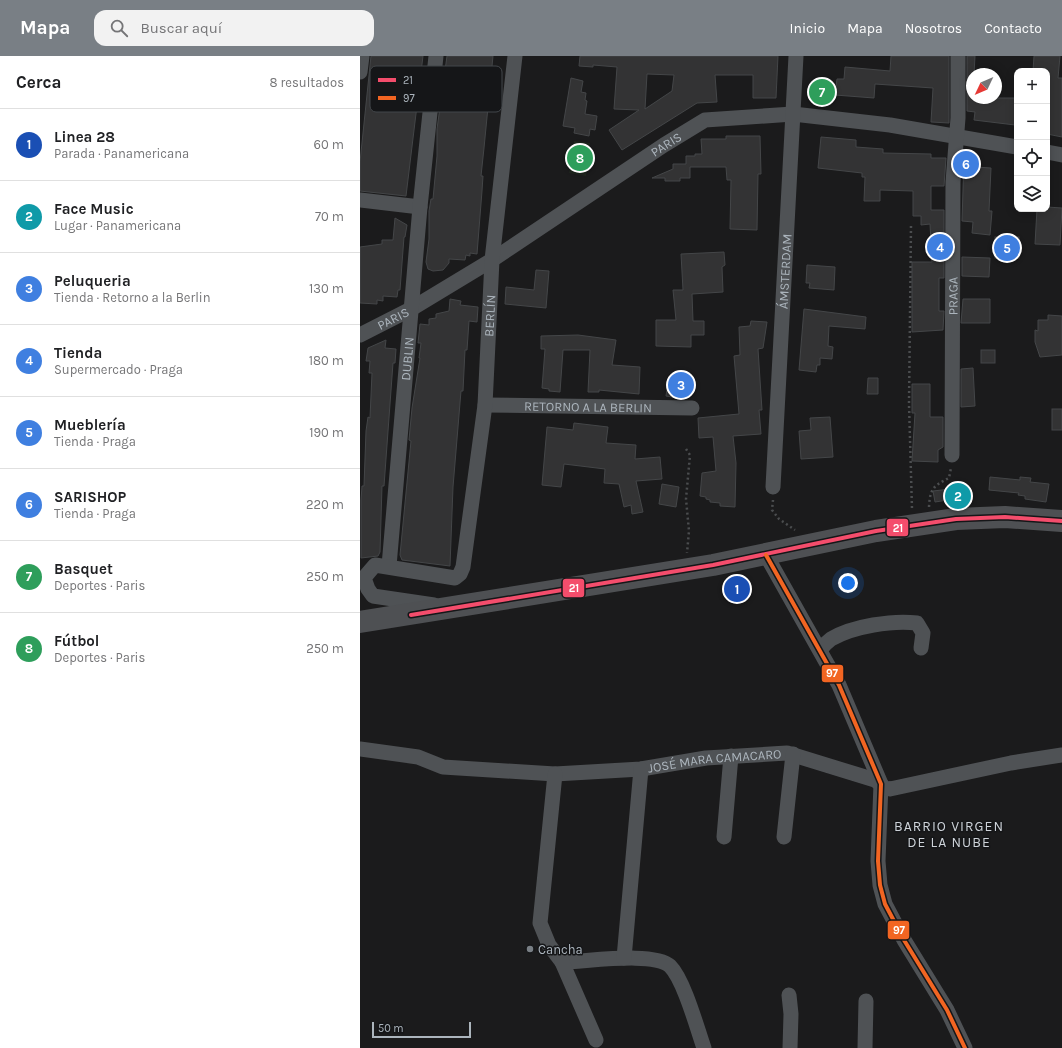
<!DOCTYPE html>
<html lang="es">
<meta charset="utf-8">
<style>
:root{--surface:#fff;--page:#f2f2f2;--text:#202124;--muted:#757577;--line:#e0e0e0;--accent:#797f85}
body{margin:0;font-family:Karla,sans-serif;background:var(--page);color:var(--text)}
.controls{position:absolute;right:12px;top:12px;display:grid;overflow:hidden;border-radius:8px;box-shadow:0 2px 10px #0003}
.controls button{width:36px;height:36px;display:grid;place-items:center;padding:0;border:0;border-bottom:1px solid var(--line);background:var(--surface);color:var(--text);font:20px sans-serif}
.compass{position:absolute;left:606px;top:12px;width:36px;height:36px;border-radius:50%;background:var(--surface);box-shadow:0 2px 10px #0003;rotate:226deg}
.scale{position:absolute;left:12px;bottom:10px;width:99px;box-sizing:border-box;padding-left:4px;border:2px solid #acb5bd;border-top:0;font-size:11px;line-height:14px;white-space:nowrap;color:#acb5bd;-webkit-text-stroke:3px #151618;paint-order:stroke}
.you{position:absolute;left:488px;top:527px;width:14px;height:14px;margin:-10px;border:3px solid #fff;border-radius:50%;background:#1a73e8;box-shadow:0 0 0 6px #1a73e833}
.badge{display:grid;place-items:center;width:26px;height:26px;border-radius:50%;background:var(--accent);color:#fff;font-size:13px;font-weight:700}
.pin{position:absolute;translate:-50% -50%;border:2px solid #fff;box-shadow:0 1px 4px #0006}
.list{margin:0;padding:0;list-style:none}
h2{display:flex;justify-content:space-between;align-items:center;height:52px;margin:0;padding:0 16px;font-size:17px}
h2 small{font-size:13px;font-weight:400;color:var(--muted)}
.list li{display:grid;grid-template-columns:26px 1fr auto;gap:12px;align-items:center;box-sizing:border-box;height:72px;padding:0 16px;border-top:1px solid var(--line)}
.list b{display:block;font-size:15px;white-space:nowrap}
.list p{margin:0;font-size:13px;white-space:nowrap;color:var(--muted)}
.list em{font-size:13px;font-style:normal;color:var(--muted)}
.icon{flex:none;width:22px;height:22px;fill:none;stroke:currentColor;stroke-width:2;stroke-linecap:round;stroke-linejoin:round}
.map{position:relative;flex:none;width:702px;height:992px;overflow:hidden}
header{display:flex;align-items:center;gap:24px;box-sizing:border-box;height:56px;padding:0 20px;background:var(--accent);color:#fff}
header strong{font-size:19px}
nav{display:flex;gap:22px;margin-inline-start:auto;font-size:14px}
.search{width:280px;height:36px;background:var(--page);display:flex;align-items:center;gap:10px;box-sizing:border-box;padding:0 14px;border-radius:12px;color:var(--muted);font-size:15px}
main{display:flex}
aside{flex:1;background:var(--surface)}
.map>svg:first-child{display:block}
</style>
<header>
<strong>Mapa</strong>
<div class="search"><svg class="icon" aria-label="search" viewBox="0 0 24 24"><circle cx="10" cy="10" r="6"/><path d="M15 15l6 6"/></svg>Buscar aquí</div>
<nav><a>Inicio</a><a>Mapa</a><a>Nosotros</a><a>Contacto</a></nav>
</header>
<main>
<aside>
<h2>Cerca<small>8 resultados</small></h2>
<ul class="list">
<li><span class="badge" style="background:#1a4fb4">1</span><div><b>Linea 28</b><p>Parada · Panamericana</p></div><em>60 m</em></li>
<li><span class="badge" style="background:#0f9aa8">2</span><div><b>Face Music</b><p>Lugar · Panamericana</p></div><em>70 m</em></li>
<li><span class="badge" style="background:#3f7fe0">3</span><div><b>Peluqueria</b><p>Tienda · Retorno a la Berlin</p></div><em>130 m</em></li>
<li><span class="badge" style="background:#3f7fe0">4</span><div><b>Tienda</b><p>Supermercado · Praga</p></div><em>180 m</em></li>
<li><span class="badge" style="background:#3f7fe0">5</span><div><b>Mueblería</b><p>Tienda · Praga</p></div><em>190 m</em></li>
<li><span class="badge" style="background:#3f7fe0">6</span><div><b>SARISHOP</b><p>Tienda · Praga</p></div><em>220 m</em></li>
<li><span class="badge" style="background:#2e9e5b">7</span><div><b>Basquet</b><p>Deportes · Paris</p></div><em>250 m</em></li>
<li><span class="badge" style="background:#2e9e5b">8</span><div><b>Fútbol</b><p>Deportes · Paris</p></div><em>250 m</em></li>
</ul>
</aside>
<div class="map">
<svg width="702" height="992" viewBox="0 0 702 992">
<rect width="100%" height="100%" fill="#1b1b1c"/>
<polygon fill="#20271f" points="214,85 230,87 226,120 209,117"/>
<g fill="#333334" stroke="#444648" fill-rule="evenodd">
<polygon points="11,0 63,0 46,140 0,135 0,106"/>
<polygon points="87,0 133,0 124,92 121,120 123,120 122,135 117,198 110,197 110,200 106,199 105,204 89,203 89,207 83,214 73,215 68,213 66,206 69,183 69,155 71,143 73,143 77,100 77,73"/>
<path d="M220 0H418L416 42H393V19H355L357 46 337 47 262 94 249 74 279 54 254 53 257 11 233 9V11L219 10ZM287 18 314 19 312 35 285 53Z"/>
<polygon points="531,0 589,0 589,67 571,66 573,32 515,28 514,42 475,39 477,23 484,23 485,11 530,15"/>
<polygon points="607,0 615,0 614,18 612,18 612,42 657,42 655,69 614,64 615,56 607,55"/>
<polygon points="674,0 700,0 698,22 702,22 702,81 687,78 687,15 673,15"/>
<polygon points="211,22 223,25 221,36 226,37 225,44 227,45 225,58 237,60 235,74 230,73 229,80 214,77 215,72 203,70"/>
<polygon points="366,80 400,80 401,118 398,118 397,174 370,173 371,124 367,124 366,111 330,111 330,122 320,122 320,125 305,125 305,122 292,122 313,113 313,108 326,108 326,100 335,100 335,98 342,98 341,83 366,83"/>
<polygon points="461,81 496,84 496,91 523,93 523,97 571,98 571,102 586,102 584,130 571,130 571,154 584,154 584,222 579,222 579,255 584,255 583,274 552,276 552,206 572,206 570,168 561,169 561,160 553,160 553,135 520,134 520,145 504,145 505,121 502,121 502,117 458,112"/>
<polygon points="604,103 616,104 615,111 631,112 629,155 632,155 630,179 612,177 613,166 602,165"/>
<polygon points="687,151 702,152 700,189 675,188 677,153 687,153"/>
<polygon points="35,162 47,169 45,181 44,181 40,234 38,234 37,241 23,240 23,245 17,244 17,248 0,247 0,191 22,188 22,184 33,184"/>
<rect x="635" y="181" width="24" height="21"/>
<polygon points="364,196 365,209 362,211 363,236 332,238 333,265 344,265 344,279 331,279 331,291 296,290 296,264 316,264 313,234 323,234 321,198"/>
<polygon points="602,201 630,202 629,221 602,220"/>
<polygon points="447,209 475,211 474,234 449,232 450,227 446,227"/>
<polygon points="176,214 189,215 186,252 145,248 146,231 174,234"/>
<polygon points="90,243 101,245 100,249 118,251 117,266 109,265 107,294 105,294 103,335 101,335 93,431 90,510 42,504 40,499 51,385 49,384 52,352 60,302 59,302 61,287 58,287 60,268 69,269 69,263 76,262 76,258 89,255"/>
<polygon points="603,243 630,243 630,267 601,267"/>
<polygon points="444,253 506,261 505,273 469,270 468,290 473,291 472,303 460,302 460,309 457,309 456,316 439,314"/>
<polygon points="688,259 702,260 702,299 680,301 675,286 675,274 678,275 678,264 688,264"/>
<polygon points="391,265 407,266 403,292 398,293 402,354 399,354 401,378 373,380 376,407 375,451 360,450 360,447 350,446 350,444 346,443 346,441 340,440 342,417 356,415 353,381 339,382 338,362 379,358 374,300 380,299 379,271 390,270"/>
<polygon points="218,279 256,284 252,309 280,311 279,338 239,334 239,336 228,336 230,294 203,294 200,336 189,335 189,333 182,332 185,293 181,293 181,280"/>
<polygon points="26,284 25,292 36,293 35,307 33,307 24,430 22,430 20,496 18,500 1,502 1,444 2,430 4,430 6,375 8,361 10,362 12,317 9,317 10,305 6,305 8,292"/>
<rect x="621" y="294" width="14" height="13"/>
<polygon points="613,312 615,350 601,351 601,313"/>
<polygon points="309,320 334,324 333,335 325,334 324,343 306,340"/>
<polygon points="508,322 518,322 518,338 507,338"/>
<polygon points="552,328 570,328 570,361 583,361 583,391 578,394 578,406 552,405 555,357 552,357"/>
<rect x="692" y="353" width="10" height="21"/>
<polygon points="470,361 473,401 441,403 439,375 451,374 450,362"/>
<polygon points="214,367 248,371 246,387 276,389 275,403 300,401 302,423 276,425 283,456 272,458 271,449 264,451 259,428 244,427 245,413 204,408 201,431 182,429 187,371 213,374"/>
<polygon points="630,421 660,424 660,421 671,422 670,426 689,428 686,446 665,443 665,440 658,439 659,437 629,434"/>
<polygon points="302,428 319,431 316,451 299,448"/>
<polygon points="608,431 609,447 588,449 588,444 575,446 573,435"/>
</g>
<g fill="none" stroke-linecap="round" stroke-linejoin="round">
<g stroke="#4b4d4f" stroke-width="2.5" stroke-dasharray="2 3" stroke-linecap="butt">
<polyline points="551,170 549,348 552,453"/>
<polyline points="326,393 330,399 326,443 329,475 327,497"/>
<polyline points="413,444 412,454 419,463 435,474"/>
<path d="M569 451C570 433 573 430 589 422L591 412"/>
</g>
<g stroke="#4f5255" stroke-width="15">
<polyline points="0,16 2,0"/>
<polyline points="687,96 702,99"/>
<polyline points="0,144 60,151"/>
<path id="s1" d="M0 279 51 253 132 204 304 89 345 64 433 58 530 69 657 91"/>
<path id="s2" d="M125 349 332 352"/>
<path id="s3" d="M592 399 593 126 598 62V0"/>
<path id="s4" d="M413 431 436 0"/>
<polyline points="406,499 479,629 521,728 518,805 520,829 525,848 544,884 587,954 605,992"/>
<path id="s5" d="M29 510 60 151 76 0"/>
<path id="s6" d="M74 549 13 540 8 533 4 522 15 509 95 522 100 518 103 511 125 349 132 204 155 0"/>
<path d="M460 594C463 590 467 586 471 583 493 570 533 564 557 567L563 577 561 592"/>
<path id="s7" d="M0 693 58 701 83 711 195 718 281 713 346 702 427 697 515 724 525 732 530 733 651 707 702 699"/>
<path d="M195 718 180 867 189 889 202 906C225 906 294 895 310 910 324 924 337 972 344 992"/>
<polyline points="364,781 371,700"/>
<polyline points="424,781 433,698"/>
<polyline points="264,902 281,713"/>
<polyline points="202,906 236,984"/>
<polyline points="429,939 431,958 430,992"/>
<polyline points="505,992 506,945"/>
</g>
<polyline stroke="#4e5053" stroke-width="22" points="0,566 353,509 516,475 596,463 645,461 702,465"/>
<g stroke="#151618" stroke-width="7">
<polyline id="bus-1" points="51,559 353,509 516,475 596,463 645,461 702,465"/>
</g>
<g stroke="#151618" stroke-width="7">
<polyline id="bus-2" points="406,499 479,629 521,728 518,805 520,829 525,848 544,884 587,954 605,992"/>
</g>
<use href="#bus-1" stroke="#f44d6c" stroke-width="4"/>
<use href="#bus-2" stroke="#f26522" stroke-width="4"/>
</g>
<circle fill="#797f85" stroke="#151618" stroke-width="1.5" cx="170" cy="893" r="4"/>
<g text-anchor="middle" dominant-baseline="central" stroke-width="3" stroke-linejoin="round" paint-order="stroke">
<g font-size="13" fill="#acb5bd" stroke="#151618">
<text stroke="none"><textPath href="#s1" startOffset="361">PARIS</textPath></text>
<text stroke="none"><textPath href="#s4" startOffset="216">ÁMSTERDAM</textPath></text>
<text stroke="none"><textPath href="#s3" startOffset="159">PRAGA</textPath></text>
<text stroke="none"><textPath href="#s6" startOffset="447">BERLÍN</textPath></text>
<text stroke="none"><textPath href="#s1" startOffset="37">PARIS</textPath></text>
<text stroke="none"><textPath href="#s5" startOffset="208">DUBLIN</textPath></text>
<text stroke="none"><textPath href="#s2" startOffset="103">RETORNO A LA BERLIN</textPath></text>
<text stroke="none"><textPath href="#s7" startOffset="358">JOSÉ MARA CAMACARO</textPath></text>
</g>
<g font-size="13" fill="#acb5bd" stroke="#151618" text-anchor="start">
<text x="178" y="893">Cancha</text>
</g>
<g font-size="14" letter-spacing="1" fill="#ced3d9" stroke="#151618">
<text x="589" y="770">BARRIO VIRGEN<tspan x="589" dy="16">DE LA NUBE</tspan></text>
</g>
</g>
<rect x="10" y="10" width="132" height="46" rx="6" fill="#151618" stroke="#42464a" stroke-width="1"/>
<rect x="18" y="22" width="18" height="4" fill="#f44d6c"/>
<rect x="18" y="40" width="18" height="4" fill="#f26522"/>
<g font-size="11" fill="#acb5bd">
<text x="43" y="28">21</text>
<text x="43" y="46">97</text>
</g>
<g stroke="#151618" stroke-width="1.5">
<rect x="526" y="462" width="23" height="19" rx="4" fill="#f44d6c"/>
<rect x="202" y="522" width="23" height="20" rx="4" fill="#f44d6c"/>
<rect x="461" y="608" width="23" height="19" rx="4" fill="#f26522"/>
<rect x="527" y="864" width="23" height="20" rx="4" fill="#f26522"/>
</g>
<g font-size="11" text-anchor="middle" font-weight="bold" fill="#fff">
<text x="538" y="476">21</text>
<text x="214" y="536">21</text>
<text x="472" y="621">97</text>
<text x="539" y="878">97</text>
</g>
</svg>
<div class="controls">
<button>+</button>
<button>−</button>
<button><svg class="icon" aria-label="locate" viewBox="0 0 24 24"><circle cx="12" cy="12" r="6"/><path d="M12 2v4M12 18v4M2 12h4M18 12h4"/></svg></button>
<button><svg class="icon" aria-label="layers" viewBox="0 0 24 24"><path d="M12 4l9 5-9 5-9-5zM3 14l9 5 9-5"/></svg></button>
</div>
<svg class="compass" viewBox="-18 -18 36 36"><path d="M0-13l5 13h-10z" fill="#e53935"/><path d="M0 13l5-13h-10z" fill="#757577"/></svg>
<div class="scale">50 m</div>
<div class="you"></div>
<div class="pin badge" style="left:377px;top:533px;background:#1a4fb4">1</div>
<div class="pin badge" style="left:598px;top:440px;background:#0f9aa8">2</div>
<div class="pin badge" style="left:321px;top:329px;background:#3f7fe0">3</div>
<div class="pin badge" style="left:580px;top:191px;background:#3f7fe0">4</div>
<div class="pin badge" style="left:647px;top:192px;background:#3f7fe0">5</div>
<div class="pin badge" style="left:606px;top:108px;background:#3f7fe0">6</div>
<div class="pin badge" style="left:462px;top:36px;background:#2e9e5b">7</div>
<div class="pin badge" style="left:220px;top:102px;background:#2e9e5b">8</div>
</div>
</main>
